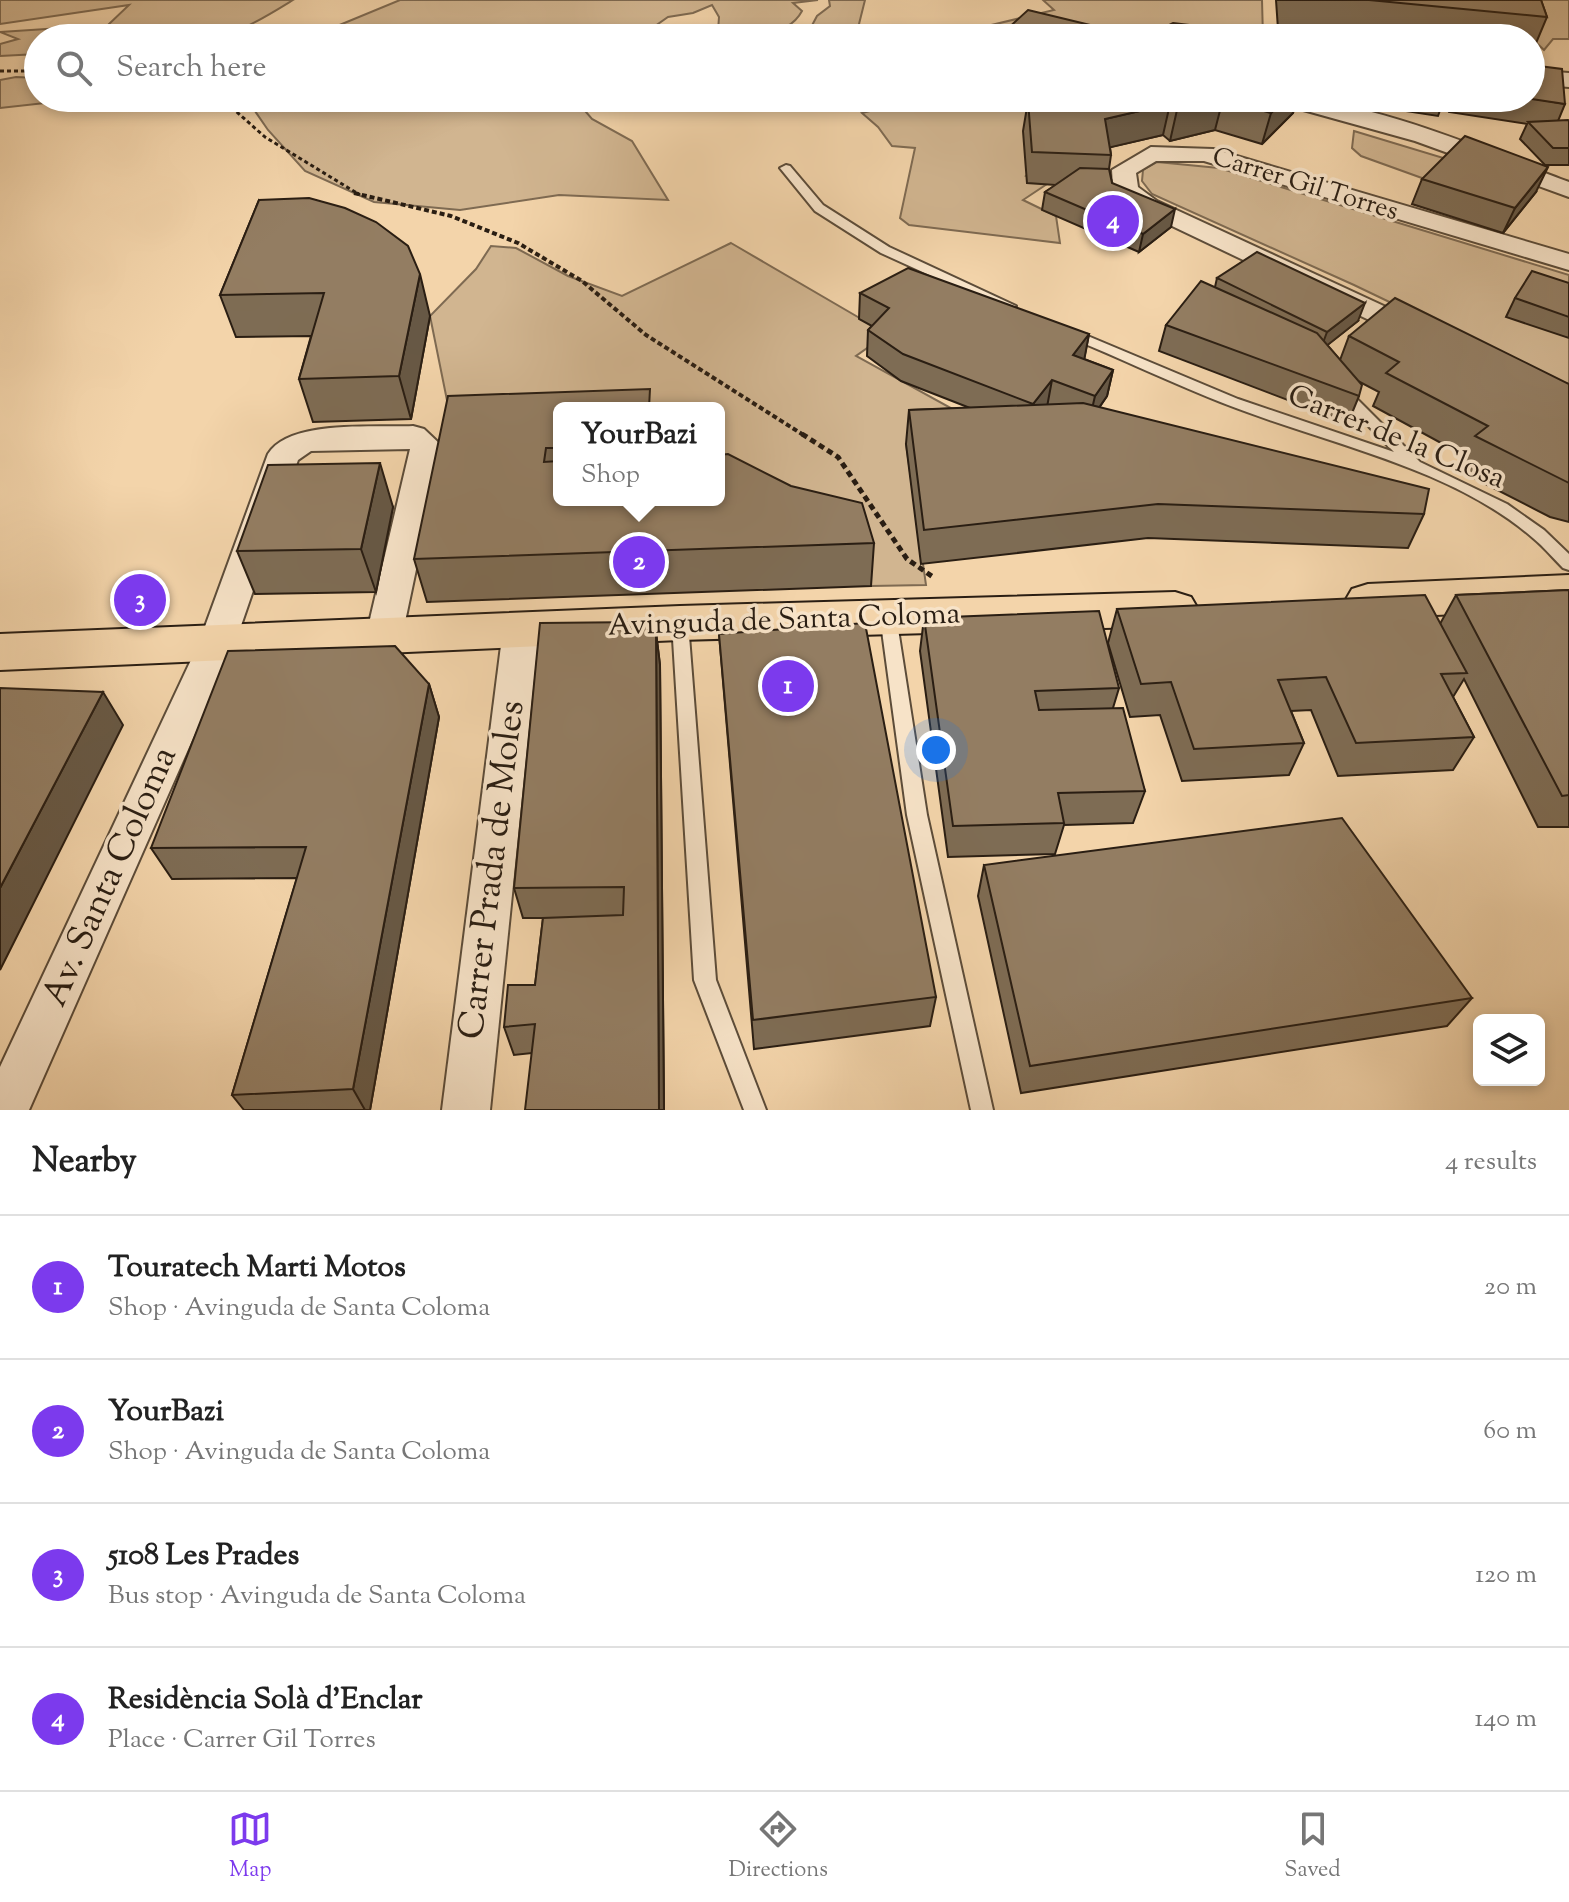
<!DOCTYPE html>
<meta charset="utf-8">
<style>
:root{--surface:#fff;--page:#f6f6f6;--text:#222;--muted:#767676;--line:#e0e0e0;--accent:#7c3aed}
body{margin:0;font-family:"Sorts Mill Goudy",serif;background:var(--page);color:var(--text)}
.controls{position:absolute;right:24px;bottom:24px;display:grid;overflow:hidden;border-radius:12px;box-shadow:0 4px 12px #0003}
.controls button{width:72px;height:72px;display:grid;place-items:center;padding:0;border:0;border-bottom:2px solid var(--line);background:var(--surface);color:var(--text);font:40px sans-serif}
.you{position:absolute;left:936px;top:750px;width:28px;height:28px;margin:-20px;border:6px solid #fff;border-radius:50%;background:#1a73e8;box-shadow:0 0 0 12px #1a73e833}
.badge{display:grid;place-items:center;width:52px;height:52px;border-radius:50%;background:var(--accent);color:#fff;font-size:26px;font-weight:700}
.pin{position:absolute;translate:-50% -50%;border:4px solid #fff;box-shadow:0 2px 8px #0006}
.popup{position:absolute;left:553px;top:402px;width:172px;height:104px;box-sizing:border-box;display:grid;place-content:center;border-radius:12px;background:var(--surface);filter:drop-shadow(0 2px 6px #0005);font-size:26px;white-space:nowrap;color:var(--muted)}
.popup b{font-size:30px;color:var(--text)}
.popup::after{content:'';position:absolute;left:50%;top:100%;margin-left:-16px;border:16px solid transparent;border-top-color:var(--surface)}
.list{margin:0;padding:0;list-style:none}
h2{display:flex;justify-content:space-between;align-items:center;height:104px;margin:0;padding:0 32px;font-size:34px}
h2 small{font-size:26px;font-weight:400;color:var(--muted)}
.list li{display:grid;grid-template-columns:52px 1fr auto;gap:24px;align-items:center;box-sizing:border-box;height:144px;padding:0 32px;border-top:2px solid var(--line)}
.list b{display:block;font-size:30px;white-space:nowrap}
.list p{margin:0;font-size:26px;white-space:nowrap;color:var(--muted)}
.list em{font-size:26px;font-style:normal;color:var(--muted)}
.icon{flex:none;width:44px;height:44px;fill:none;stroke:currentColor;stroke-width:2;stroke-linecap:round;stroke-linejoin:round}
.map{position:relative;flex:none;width:1569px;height:1110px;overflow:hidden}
.search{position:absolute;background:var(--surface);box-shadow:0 4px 12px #0003;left:24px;right:24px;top:24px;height:88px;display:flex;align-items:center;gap:20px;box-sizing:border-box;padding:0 28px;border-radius:44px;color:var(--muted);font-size:30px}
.sheet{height:680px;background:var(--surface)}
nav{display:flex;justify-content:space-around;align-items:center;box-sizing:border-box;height:112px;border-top:2px solid var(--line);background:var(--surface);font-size:22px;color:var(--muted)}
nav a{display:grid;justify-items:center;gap:4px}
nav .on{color:var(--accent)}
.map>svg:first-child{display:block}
</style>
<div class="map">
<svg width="1569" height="1110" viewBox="0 0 1569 1110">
<rect width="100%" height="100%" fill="#f3d4aa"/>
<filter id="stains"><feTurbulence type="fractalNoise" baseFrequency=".0025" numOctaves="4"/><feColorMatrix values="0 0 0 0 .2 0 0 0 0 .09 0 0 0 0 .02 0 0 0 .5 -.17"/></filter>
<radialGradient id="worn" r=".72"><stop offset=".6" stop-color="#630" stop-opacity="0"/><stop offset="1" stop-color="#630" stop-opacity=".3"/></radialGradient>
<g fill="#d1b590" stroke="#7e6a52" stroke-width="2">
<path d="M0 0H293C267 16 236 36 205 38 185 39 166 33 147 38H38V54L0 56V44L18 39 0 32 108 25 129 5 0 24Z"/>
<path d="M400 0H818L793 3 802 11C787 39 746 36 718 31L719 17 712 5 693 13 668 17 638 38H308Z"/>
<polygon points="829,0 865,0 859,24 873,38 823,38 809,31 817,16 830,6"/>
<path d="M1043 0H1262L1263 38C1237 37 1134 26 1118 38H937L1054 10Z"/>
<polygon points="1491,0 1569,0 1569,39 1553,39 1544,50"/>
<polygon points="16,77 38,78 38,98 90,98 0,108 0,80"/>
<polygon points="246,98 574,98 592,119 632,141 668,200 559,195 460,210 374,202 305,171 268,130"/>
<polygon points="932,98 1114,98 1026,176 1047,184 1023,200 1056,216 1060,243 909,225 900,218 915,148 892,146 878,127 862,113 882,108 939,106"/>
<polygon points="1354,131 1450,160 1433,182 1361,156 1352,148"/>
<polygon points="1157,162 1219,168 1569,275 1569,388 1354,285 1152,194 1142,181 1143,170"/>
<polygon points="731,243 887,334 856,356 978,423 906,444 926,585 871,586 719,498 719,408 559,408 453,430 430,316 476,269 491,246 516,248 568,276 622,296"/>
</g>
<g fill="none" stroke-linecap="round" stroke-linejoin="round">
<g stroke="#5c4c39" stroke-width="4">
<g id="lane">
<polygon points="786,165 790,166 823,205 889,247 1016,306 1009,310 1004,309 881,253 815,211 780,168"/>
<path d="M1071 329 1238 399 1394 452 1333 390 1335 387H1345L1420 462 1507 504 1544 530 1569 554V570L1563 568C1553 558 1544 547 1533 538 1451 467 1328 444 1228 405 1174 384 1120 358 1066 336V330Z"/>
<polygon points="888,610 894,612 896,616 927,815 993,1110 971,1110 907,815 880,616 882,612"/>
<polygon points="680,617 686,619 688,623 716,980 766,1110 744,1110 694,980 672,623 674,619"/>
</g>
</g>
<g stroke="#5c4c39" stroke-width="4">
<g id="street">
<polygon points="1531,70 1569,73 1569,87 1531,84"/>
<path d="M1275 98C1368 98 1481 149 1569 182V197L1415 141 1278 103Z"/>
<polygon points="1151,147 1213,149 1569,254 1569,270 1204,161 1156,161 1136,173 1138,187 1157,201 1427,326 1431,332 1427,338 1407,338 1128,205 1113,187 1112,170"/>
<path d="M413 426 424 429 442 446 402 636 397 646 384 650 371 646 366 636 410 449 311 451 298 460 235 643 29 1110H0V1067L199 643 268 454C290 419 375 428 413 426Z"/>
<polygon points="521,616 534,620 539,630 490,1110 442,1110 503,630 508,620"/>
</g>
</g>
<g stroke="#2a1e13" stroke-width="4">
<g id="primary">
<polygon points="1569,575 1569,609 1368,618 1352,613 1345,601 1352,589 1368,584"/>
<polygon points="1175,592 1191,597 1198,609 1191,621 1175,626 680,640 0,670 0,634 680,606"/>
</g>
</g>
<g stroke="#2a1e13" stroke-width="3" stroke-dasharray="4 3" stroke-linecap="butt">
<polyline points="0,71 38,71"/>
<polyline points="221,98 265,137 360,195"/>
</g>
<polyline stroke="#2a1e13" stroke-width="4" stroke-dasharray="5 3" stroke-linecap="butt" points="354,193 451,216 518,243 582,281 646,335 805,436"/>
<polyline stroke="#2a1e13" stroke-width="5" stroke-dasharray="6 4" stroke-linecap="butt" points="802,434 838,457 907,559 933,577"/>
<use href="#lane" fill="#f7e3c8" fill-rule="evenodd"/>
<use href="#street" fill="#f7e3c8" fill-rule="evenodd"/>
<use href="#primary" fill="#f3d4aa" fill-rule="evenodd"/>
</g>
<g fill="#7e6c54" stroke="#2a1e13" stroke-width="2">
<polygon points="1276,0 1541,0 1547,17 1531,55 1531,38 1365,38 1278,29"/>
<polygon points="1161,29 1297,38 1159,38"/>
<polygon points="1004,32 1144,38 1004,38"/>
<polygon points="1039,98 1297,98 1293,113 1262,144 1215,130 1170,141 1163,135 1110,147 1111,155 1109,169 1112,183 1171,227 1139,252 1042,210 1045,192 1056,185 1027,183 1023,131 1028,101"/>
<polygon points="1322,98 1360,98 1354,106"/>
<polygon points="1380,98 1444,98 1444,99 1438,116 1379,107"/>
<polygon points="1450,98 1531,98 1565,104 1558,121 1569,121 1569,165 1545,165 1520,139 1527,124 1449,112"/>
<polygon points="1422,179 1536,192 1503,233 1412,204"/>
<polygon points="259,200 430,316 411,419 313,422 299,379 311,336 236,337 220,295"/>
<polygon points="1217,278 1358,321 1327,345 1340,360 1349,336 1569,384 1569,522 1550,517 1458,470 1465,456 1373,406 1379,392 1358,381 1359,396 1348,423 1159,351 1166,325 1215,287"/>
<polygon points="1569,283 1569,338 1506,317 1515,298"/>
<polygon points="860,293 1089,334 1084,359 1113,370 1107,396 1099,408 1424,514 1408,548 1148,538 921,564 906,444 909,410 970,408 901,381 867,356 868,330 872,326 859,319"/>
<polygon points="559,408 559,500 874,543 871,586 427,602 414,559"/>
<polygon points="393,507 376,592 255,594 237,551"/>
<polygon points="1569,590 1569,827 1538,827 1464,679 1453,697 1474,737 1453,770 1338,776 1311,710 1291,711 1304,743 1289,775 1182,781 1160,715 1130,717 1108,643 1117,609 1440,624 1456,595"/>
<polygon points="924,618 1119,688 1113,708 1145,791 1133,823 1064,825 1055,854 948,857 920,651"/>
<polygon points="656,632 660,665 664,1110 532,1053 514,1055 504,1027 535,985 543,918 523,918 514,888"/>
<polygon points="719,634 936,997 930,1026 754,1049"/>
<polygon points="429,684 439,717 370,1110 244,1110 232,1095 297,878 172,879 151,848"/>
<polygon points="984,865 1472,998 1447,1026 1021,1093 978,896"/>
</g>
<g fill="#675845" stroke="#2a1e13" stroke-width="2">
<polygon points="1286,98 1297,98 1293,113 1262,144 1271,113"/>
<polygon points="1223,99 1215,130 1170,141 1177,110"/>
<polygon points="1170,104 1163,135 1099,150 1105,119"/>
<polygon points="1548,167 1536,192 1503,233 1515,208"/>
<polygon points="1175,209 1171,227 1139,252 1143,234"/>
<polygon points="420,274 430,316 411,419 399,376"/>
<polygon points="1365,303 1358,321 1320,351 1327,332"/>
<polygon points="1089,334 1084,361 1073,355"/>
<polygon points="1113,370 1107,396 1089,422 1095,396"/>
<polygon points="1052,380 1047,407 1028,430 1033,404"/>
<polygon points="380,463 393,507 376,592 361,549"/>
<polygon points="656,632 660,665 664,1110 659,1110"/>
<polygon points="429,684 439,717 370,1110 365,1110 353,1089"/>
<polygon points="103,692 123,725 0,970 0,888"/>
</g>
<g fill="#937d62" stroke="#2a1e13" stroke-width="2">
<polygon points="1369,0 1541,0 1547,17"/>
<polygon points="1028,10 1144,38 1029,38 1004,32"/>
<polygon points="1173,23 1297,38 1185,38 1173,35 1161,29"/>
<polygon points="105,31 174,38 97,38"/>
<polygon points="1531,65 1562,69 1565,104 1525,98 1531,98"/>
<polygon points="1039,98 1286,98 1271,113 1223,99 1177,110 1170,104 1105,119 1111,155 1032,152 1028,101"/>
<polygon points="1568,120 1569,121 1569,148 1553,148 1528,122"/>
<polygon points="1465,136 1548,167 1515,208 1422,179"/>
<polygon points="1080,168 1109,169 1112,183 1175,209 1143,234 1045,192"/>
<polygon points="309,198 345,208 376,222 408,246 420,274 399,376 299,379 324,293 220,295 259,200"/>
<polygon points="1257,252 1365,303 1327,332 1217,278"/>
<polygon points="908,268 1089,334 1073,355 1113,370 1095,396 1052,380 1033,404 903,354 868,330 889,308 860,293"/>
<polygon points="1532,271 1569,283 1569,317 1515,298"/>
<polygon points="1201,281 1317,333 1362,385 1359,396 1166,325"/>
<polygon points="1395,298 1569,384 1569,483 1475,436 1488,426 1386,373 1399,362 1349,336"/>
<polygon points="650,389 649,408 559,408 559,448 546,448 544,462 559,461 559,500 719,500 719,455 728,454 791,486 862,503 874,543 414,559 448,396"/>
<polygon points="1083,403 1429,489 1424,514 1158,504 924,530 909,410"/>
<polygon points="380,463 361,549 237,551 268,465"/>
<polygon points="1569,590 1569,795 1562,796 1456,595"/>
<polygon points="1425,595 1467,673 1441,674 1474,737 1356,743 1326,677 1278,680 1304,743 1194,749 1171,682 1141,684 1117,609"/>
<polygon points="1099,611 1119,688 1035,691 1039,710 1123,708 1145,791 1058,793 1064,823 953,826 924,618"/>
<polygon points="642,622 656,632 659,1110 525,1110 535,1024 504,1027 508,985 535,985 543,918 623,915 624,887 514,888 540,623"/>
<polygon points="865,623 936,997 753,1020 719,634"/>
<polygon points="395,646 429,684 353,1089 232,1095 306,847 151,848 228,651"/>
<polygon points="0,688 103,692 0,888"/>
<polygon points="1342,818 1472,998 1030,1066 984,865"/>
</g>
<g text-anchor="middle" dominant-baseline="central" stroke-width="7" stroke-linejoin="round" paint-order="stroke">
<g font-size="26" fill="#2a1e13" stroke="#f7e3c8">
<text transform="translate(1305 185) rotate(17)">Carrer Gil Torres</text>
</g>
<g font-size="30" fill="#2a1e13" stroke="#f7e3c8">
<text transform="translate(1396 438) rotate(22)">Carrer de la Closa</text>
<text transform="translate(784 621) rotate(-2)">Avinguda de Santa Coloma</text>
</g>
<g font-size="36" fill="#2a1e13" stroke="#f7e3c8">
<text transform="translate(493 870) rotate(-83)">Carrer Prada de Moles</text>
<text transform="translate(111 877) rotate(-66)">Av. Santa Coloma</text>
</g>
</g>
<rect width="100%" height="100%" filter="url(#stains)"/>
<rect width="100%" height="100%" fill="url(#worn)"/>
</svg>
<div class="controls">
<button><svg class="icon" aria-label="layers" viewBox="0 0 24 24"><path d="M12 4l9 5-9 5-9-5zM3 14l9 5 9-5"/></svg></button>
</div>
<div class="you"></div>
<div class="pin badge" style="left:788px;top:686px">1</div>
<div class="pin badge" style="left:639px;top:562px">2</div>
<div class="popup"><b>YourBazi</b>Shop</div>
<div class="pin badge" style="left:140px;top:600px">3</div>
<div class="pin badge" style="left:1113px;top:221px">4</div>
<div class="search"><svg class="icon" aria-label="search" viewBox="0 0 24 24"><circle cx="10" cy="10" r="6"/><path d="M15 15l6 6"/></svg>Search here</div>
</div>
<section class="sheet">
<h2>Nearby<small>4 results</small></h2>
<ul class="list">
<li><span class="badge">1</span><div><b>Touratech Marti Motos</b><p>Shop · Avinguda de Santa Coloma</p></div><em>20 m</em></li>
<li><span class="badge">2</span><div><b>YourBazi</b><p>Shop · Avinguda de Santa Coloma</p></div><em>60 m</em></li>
<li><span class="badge">3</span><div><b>5108 Les Prades</b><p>Bus stop · Avinguda de Santa Coloma</p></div><em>120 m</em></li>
<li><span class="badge">4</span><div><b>Residència Solà d'Enclar</b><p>Place · Carrer Gil Torres</p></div><em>140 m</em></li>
</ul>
</section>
<nav>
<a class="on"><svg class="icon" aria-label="map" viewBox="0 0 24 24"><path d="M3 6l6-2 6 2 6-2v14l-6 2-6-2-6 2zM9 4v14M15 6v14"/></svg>Map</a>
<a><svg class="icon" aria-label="directions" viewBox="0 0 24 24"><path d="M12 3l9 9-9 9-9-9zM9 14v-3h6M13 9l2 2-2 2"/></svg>Directions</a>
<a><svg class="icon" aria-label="saved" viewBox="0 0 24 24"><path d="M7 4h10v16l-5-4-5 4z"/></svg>Saved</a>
</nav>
